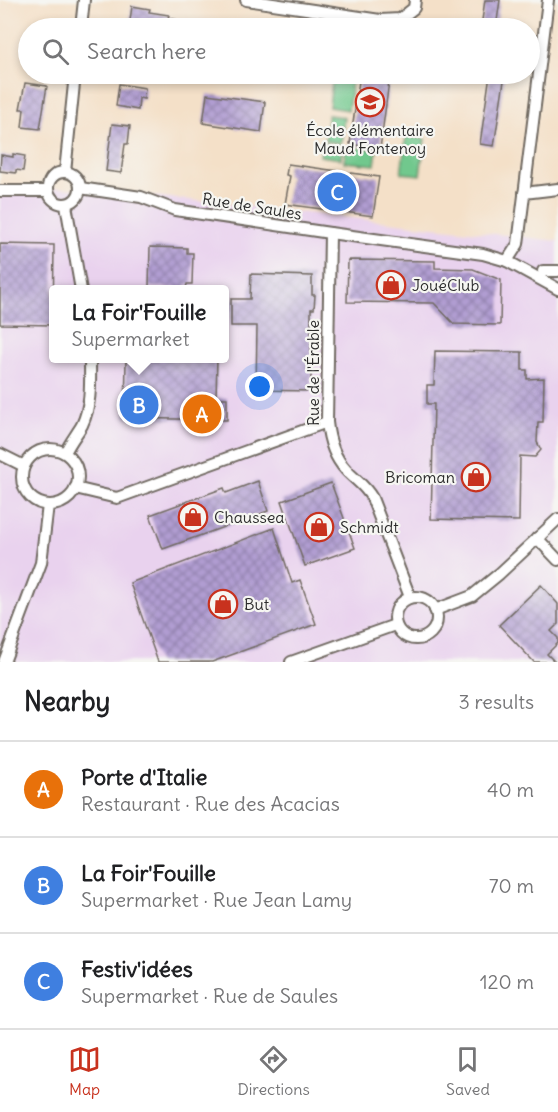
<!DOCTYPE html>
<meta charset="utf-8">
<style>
:root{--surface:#fff;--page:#f6f6f6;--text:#202124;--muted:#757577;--line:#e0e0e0;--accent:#c8321e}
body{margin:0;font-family:Delius,sans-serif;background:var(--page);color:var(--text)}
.you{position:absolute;left:260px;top:387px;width:21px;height:21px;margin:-15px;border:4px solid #fff;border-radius:50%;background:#1a73e8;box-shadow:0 0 0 9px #1a73e833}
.badge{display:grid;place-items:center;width:39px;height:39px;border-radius:50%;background:var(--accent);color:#fff;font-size:20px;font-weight:700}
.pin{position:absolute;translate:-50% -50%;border:3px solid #fff;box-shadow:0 2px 6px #0006}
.popup{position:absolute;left:49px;top:285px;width:180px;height:78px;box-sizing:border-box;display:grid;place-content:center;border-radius:6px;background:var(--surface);filter:drop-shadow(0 2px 4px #0005);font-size:20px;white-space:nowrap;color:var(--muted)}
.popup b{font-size:22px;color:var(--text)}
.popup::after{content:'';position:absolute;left:50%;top:100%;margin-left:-12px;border:12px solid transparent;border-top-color:var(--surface)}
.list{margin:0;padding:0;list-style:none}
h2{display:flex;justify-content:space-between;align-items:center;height:78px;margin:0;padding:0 24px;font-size:26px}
h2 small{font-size:20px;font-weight:400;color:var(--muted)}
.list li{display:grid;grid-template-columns:39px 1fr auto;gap:18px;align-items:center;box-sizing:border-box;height:96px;padding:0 24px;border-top:2px solid var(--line)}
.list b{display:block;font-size:22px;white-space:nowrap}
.list p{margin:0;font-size:20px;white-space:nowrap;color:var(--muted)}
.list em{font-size:20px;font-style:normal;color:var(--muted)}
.icon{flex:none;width:33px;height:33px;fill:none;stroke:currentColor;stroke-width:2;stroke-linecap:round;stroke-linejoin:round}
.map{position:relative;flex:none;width:558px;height:662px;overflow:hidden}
.search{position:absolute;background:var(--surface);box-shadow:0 3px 9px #0003;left:18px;right:18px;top:18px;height:66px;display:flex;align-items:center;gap:15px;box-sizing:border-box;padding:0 21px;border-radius:33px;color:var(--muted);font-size:22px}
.sheet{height:366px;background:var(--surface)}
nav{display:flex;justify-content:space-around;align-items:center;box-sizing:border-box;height:84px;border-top:2px solid var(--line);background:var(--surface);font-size:16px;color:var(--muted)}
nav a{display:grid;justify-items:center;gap:3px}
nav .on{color:var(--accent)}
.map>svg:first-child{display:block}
</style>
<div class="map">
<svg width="558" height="662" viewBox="0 0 558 662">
<defs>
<pattern id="building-cross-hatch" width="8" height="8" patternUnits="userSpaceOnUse" patternTransform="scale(1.5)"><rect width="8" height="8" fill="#b19dd2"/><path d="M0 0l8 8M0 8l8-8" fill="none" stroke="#9080ab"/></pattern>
</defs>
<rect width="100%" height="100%" fill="#f6f6f2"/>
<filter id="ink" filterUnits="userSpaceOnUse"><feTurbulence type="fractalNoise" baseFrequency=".0167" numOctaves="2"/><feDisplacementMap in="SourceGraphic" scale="12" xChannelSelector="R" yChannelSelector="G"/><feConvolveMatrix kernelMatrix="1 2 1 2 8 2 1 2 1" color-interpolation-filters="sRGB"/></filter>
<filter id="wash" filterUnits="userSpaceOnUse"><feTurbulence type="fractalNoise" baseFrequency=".008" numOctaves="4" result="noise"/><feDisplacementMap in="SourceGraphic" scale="24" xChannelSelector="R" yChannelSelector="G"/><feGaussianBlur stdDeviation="1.35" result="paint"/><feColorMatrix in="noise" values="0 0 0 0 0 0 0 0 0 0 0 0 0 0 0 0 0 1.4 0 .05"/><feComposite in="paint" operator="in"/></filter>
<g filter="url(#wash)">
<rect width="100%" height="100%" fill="#f4e0c8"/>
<path fill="#e9d2ee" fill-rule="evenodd" d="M60 188 162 197 558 241V662H0V190ZM54 290H225V358H54Z"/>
<g fill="#71c88d" stroke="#4e7a5c" stroke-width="1.5">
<polygon points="333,74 353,74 348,110 329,107"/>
<polygon points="328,115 344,117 341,143 325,141"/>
<polygon points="406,137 425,139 420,175 401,173"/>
<polygon points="322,144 342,146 341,159 320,156"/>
<polygon points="346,147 377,150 375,165 344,162"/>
</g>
<g id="blocks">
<g fill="url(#building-cross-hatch)">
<polygon points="485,0 500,0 496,28 481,27"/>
<polygon points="132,6 150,9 149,12 169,15 168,18 179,20 178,28 129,28"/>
<polygon points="360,74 390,74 380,149 350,144"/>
<polygon points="490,74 505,74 494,146 480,144"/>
<polygon points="25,83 47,86 40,129 22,127 24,109 20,109"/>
<polygon points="119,84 145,88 144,99 139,98 138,110 116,106"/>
<polygon points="207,94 265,102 261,132 203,123"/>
<polygon points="112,124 130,126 128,144 125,144 121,173 106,171"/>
<polygon points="13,154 25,156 23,171 16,170 16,173 0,171 1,155 13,157"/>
<polygon points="288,164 379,177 373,216 285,204 290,176 286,175"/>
<polygon points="0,244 54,245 53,325 0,324"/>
<polygon points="150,247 187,248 187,253 193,253 192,284 187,284 186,288 149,287"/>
<polygon points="348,260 435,261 435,268 473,269 501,280 500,325 454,324 434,303 347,302"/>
<polygon points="251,274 312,276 312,295 315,295 314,309 311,309 311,391 256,390 257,326 231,326 231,299 250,299"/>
<polygon points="435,351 522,352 522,370 527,370 527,379 544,378 543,422 538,422 537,442 541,450 535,457 520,456 519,521 431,519 434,404 427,404 427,385 434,385"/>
<polygon points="126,358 217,358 216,398 227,398 227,420 125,418"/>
<polygon points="258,481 268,511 163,549 150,515 224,488 226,493"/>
<polygon points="331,483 355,548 305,566 282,501"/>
<polygon points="274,528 292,583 300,580 316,624 212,662 158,662 130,583"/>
<polygon points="541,585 558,604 558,624 551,631 558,638 558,643 547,654 555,662 534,662 499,625"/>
</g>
</g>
</g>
<g filter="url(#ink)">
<use href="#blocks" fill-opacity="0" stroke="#716a62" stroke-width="1.5"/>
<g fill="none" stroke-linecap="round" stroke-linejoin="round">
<g stroke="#716a62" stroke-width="14">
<g id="street">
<polyline points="246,0 380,20 400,19 414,8 415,0"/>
<polyline points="81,28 84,0"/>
<circle cx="64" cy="188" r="16"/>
<polyline points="65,172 75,74"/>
<polyline points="80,188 141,197 175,210 330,233 483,254 507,261 558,289"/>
<polyline points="0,191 48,191"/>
<polyline points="524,193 558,189"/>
<polyline points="66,205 81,290"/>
<path d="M330 233 327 422C329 441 334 457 346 470 356 481 364 484 372 498L410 597"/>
<polyline points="507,261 518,244 548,0"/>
<polyline points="543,271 558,271"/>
<circle cx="50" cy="477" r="28"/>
<path d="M65 453C70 442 77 434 82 425 92 404 90 380 90 358"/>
<polyline points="0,454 24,466"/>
<polyline points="75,488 117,498 327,422"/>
<polyline points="537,538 558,560"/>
<circle cx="416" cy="618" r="21"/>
<polyline points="435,610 472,596 499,574 558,519"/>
<polyline points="4,662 41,563 48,505"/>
<polyline points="291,662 395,625"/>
</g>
</g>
<use href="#street" stroke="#fff" stroke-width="10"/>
</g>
</g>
<defs>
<g id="school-ring" transform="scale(1.5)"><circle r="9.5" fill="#f6f6f2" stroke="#c8321e" stroke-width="1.5"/><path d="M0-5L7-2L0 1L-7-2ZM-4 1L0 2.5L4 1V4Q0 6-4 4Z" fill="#c8321e"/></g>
<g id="shop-ring" transform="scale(1.5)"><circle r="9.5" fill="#f6f6f2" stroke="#c8321e" stroke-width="1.5"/><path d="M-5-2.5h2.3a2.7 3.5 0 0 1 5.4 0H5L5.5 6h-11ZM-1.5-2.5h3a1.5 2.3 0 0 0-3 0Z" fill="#c8321e"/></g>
</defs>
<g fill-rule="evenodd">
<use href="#school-ring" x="370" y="102"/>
<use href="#shop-ring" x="391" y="285"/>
<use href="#shop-ring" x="476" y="477"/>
<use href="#shop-ring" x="193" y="517"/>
<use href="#shop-ring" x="319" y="527"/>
<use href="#shop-ring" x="223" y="604"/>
</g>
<g text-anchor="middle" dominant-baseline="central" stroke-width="4.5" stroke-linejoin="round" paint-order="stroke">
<g font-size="16" fill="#2b2b2b" stroke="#f6f6f2" text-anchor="start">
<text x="370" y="130" text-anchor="middle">École élémentaire<tspan x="370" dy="18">Maud Fontenoy</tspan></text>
<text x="412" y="285">JouéClub</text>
<text x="455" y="477" text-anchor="end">Bricoman</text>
<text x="214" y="517">Chaussea</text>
<text x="340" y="527">Schmidt</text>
<text x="244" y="604">But</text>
</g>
<g font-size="16" fill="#2b2b2b" stroke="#f6f6f2">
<text transform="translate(252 206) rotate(9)">Rue de Saules</text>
<text transform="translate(313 373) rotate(-90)">Rue de l'Érable</text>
</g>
</g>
</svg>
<div class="you"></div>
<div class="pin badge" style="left:202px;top:414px;background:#e8710a">A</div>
<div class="pin badge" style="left:139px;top:405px;background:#3f7fe0">B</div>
<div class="popup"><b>La Foir'Fouille</b>Supermarket</div>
<div class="pin badge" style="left:337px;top:192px;background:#3f7fe0">C</div>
<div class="search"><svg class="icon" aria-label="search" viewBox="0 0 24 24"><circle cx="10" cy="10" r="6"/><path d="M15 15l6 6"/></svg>Search here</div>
</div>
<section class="sheet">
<h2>Nearby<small>3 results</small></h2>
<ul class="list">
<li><span class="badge" style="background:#e8710a">A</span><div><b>Porte d'Italie</b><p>Restaurant · Rue des Acacias</p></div><em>40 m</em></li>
<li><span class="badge" style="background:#3f7fe0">B</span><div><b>La Foir'Fouille</b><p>Supermarket · Rue Jean Lamy</p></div><em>70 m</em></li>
<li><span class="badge" style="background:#3f7fe0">C</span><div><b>Festiv'idées</b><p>Supermarket · Rue de Saules</p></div><em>120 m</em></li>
</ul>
</section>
<nav>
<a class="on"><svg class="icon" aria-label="map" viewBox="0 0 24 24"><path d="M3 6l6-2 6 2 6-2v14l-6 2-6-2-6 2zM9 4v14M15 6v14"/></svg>Map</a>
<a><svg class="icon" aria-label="directions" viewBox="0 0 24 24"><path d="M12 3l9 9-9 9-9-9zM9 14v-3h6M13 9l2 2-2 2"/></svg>Directions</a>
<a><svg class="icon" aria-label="saved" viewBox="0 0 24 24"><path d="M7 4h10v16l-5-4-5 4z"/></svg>Saved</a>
</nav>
